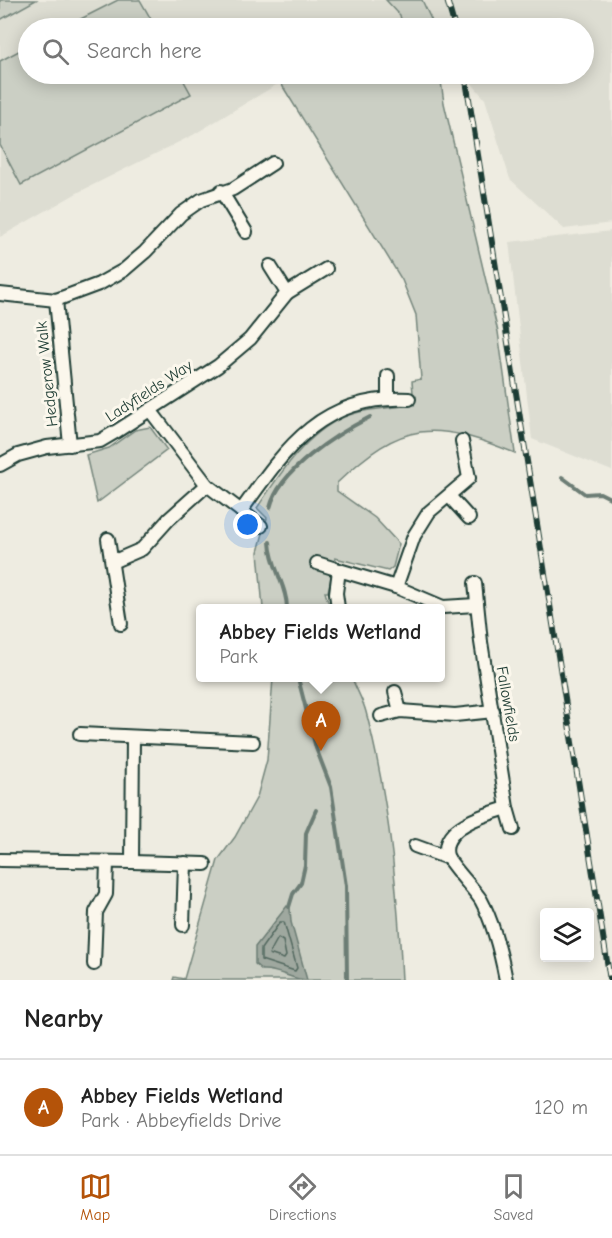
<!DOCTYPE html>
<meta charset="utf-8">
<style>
:root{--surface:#fff;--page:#f6f6f6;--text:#222;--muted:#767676;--line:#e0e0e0;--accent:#b45309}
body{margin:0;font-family:"Comic Neue",sans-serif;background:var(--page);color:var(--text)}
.controls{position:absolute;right:18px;bottom:18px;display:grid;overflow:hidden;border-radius:6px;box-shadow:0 3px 15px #0003}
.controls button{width:54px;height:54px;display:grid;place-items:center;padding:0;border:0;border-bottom:2px solid var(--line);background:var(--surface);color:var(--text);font:30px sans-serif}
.you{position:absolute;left:248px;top:525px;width:21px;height:21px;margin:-15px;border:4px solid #fff;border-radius:50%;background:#1a73e8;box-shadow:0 0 0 9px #1a73e833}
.badge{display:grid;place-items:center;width:39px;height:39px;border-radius:50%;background:var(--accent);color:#fff;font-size:20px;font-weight:700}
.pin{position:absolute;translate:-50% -50px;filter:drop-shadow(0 2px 3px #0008)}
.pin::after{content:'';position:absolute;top:32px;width:21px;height:18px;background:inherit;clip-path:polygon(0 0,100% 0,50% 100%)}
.popup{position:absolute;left:196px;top:604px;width:249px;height:78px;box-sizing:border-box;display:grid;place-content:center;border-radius:6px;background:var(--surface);filter:drop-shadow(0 2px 4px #0005);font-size:20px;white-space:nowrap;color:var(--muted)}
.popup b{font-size:22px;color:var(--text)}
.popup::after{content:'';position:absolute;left:50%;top:100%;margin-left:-12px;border:12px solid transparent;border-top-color:var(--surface)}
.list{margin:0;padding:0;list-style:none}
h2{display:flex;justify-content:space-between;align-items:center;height:78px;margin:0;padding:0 24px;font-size:26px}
h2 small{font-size:20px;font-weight:400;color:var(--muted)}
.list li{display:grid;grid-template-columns:39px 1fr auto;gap:18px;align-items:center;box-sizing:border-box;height:96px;padding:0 24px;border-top:2px solid var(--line)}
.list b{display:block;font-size:22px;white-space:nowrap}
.list p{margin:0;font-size:20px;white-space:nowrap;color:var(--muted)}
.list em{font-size:20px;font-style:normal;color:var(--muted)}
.icon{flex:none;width:33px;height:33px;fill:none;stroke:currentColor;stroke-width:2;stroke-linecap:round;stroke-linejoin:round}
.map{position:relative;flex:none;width:612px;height:980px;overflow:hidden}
.search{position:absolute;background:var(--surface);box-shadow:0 3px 15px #0003;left:18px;right:18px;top:18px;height:66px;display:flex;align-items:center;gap:15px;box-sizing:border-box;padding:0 21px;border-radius:33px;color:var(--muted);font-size:22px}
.sheet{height:174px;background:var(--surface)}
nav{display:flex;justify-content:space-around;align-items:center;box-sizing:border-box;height:84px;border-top:2px solid var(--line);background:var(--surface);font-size:16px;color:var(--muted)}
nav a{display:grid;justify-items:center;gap:3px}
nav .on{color:var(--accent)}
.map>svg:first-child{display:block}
</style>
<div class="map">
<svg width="612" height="980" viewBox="0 0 612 980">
<rect width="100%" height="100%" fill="#eeece1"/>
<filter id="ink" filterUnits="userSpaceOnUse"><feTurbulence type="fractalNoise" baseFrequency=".0167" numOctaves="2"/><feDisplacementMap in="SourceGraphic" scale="12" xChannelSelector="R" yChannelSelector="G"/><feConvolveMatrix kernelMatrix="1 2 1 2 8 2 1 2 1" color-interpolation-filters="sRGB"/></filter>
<g filter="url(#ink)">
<g fill="#ddddd2">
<polygon points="0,0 386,0 401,16 403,28 28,28 28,74 294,74 193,135 77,193 0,237"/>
<polygon points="405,0 612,0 612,223 564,229 510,179 485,99 464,74 584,74 584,28 428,28"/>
<polygon points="612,231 612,471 532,439 509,242"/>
</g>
<g fill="#cbcfc4" stroke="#75867c" stroke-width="1.5">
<polygon points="0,0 36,0 0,20"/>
<polygon points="118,0 140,0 156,28 63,28"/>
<polygon points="386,0 422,0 435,28 403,28 400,15"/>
<polygon points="28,46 28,74 180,74 191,94 21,185 0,145 0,61"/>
<path d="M294 74H440L444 103 498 332 515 453C434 420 402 420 337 483V491L375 518 399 544 393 567 388 571 335 558 328 592H325L330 608H263L258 552 267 518 257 508C279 475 306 433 344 417 366 408 391 408 414 405L412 381 421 379 416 315 402 280 280 82Z"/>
<polygon points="150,427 167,450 97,503 86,455 109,448 135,430"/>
<path d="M273 678H352C356 689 363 700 366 712 389 798 398 891 402 980H173L174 977 184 979 218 860 235 837 257 797 267 760Z"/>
</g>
<path fill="#9fa89f" stroke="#6c7d74" stroke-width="1.5" d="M287 906 290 908 291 922 307 980C291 980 279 969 262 970L255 964V947Z"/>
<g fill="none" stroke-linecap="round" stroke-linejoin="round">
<g stroke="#52685f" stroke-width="1.5">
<polygon points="284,922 297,968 295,971 261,960 261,949 280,922"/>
<polygon points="278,938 283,941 286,956 284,959 269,954"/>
</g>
<g stroke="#6c7d74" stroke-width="4">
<polyline points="562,477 585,494 600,493 612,499"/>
<path d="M270 508C279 470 337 434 370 417"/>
<path d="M270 542C271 567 287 586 287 608"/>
<polyline points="298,678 316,748 331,787 346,886 347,980"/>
<polyline points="289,907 293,894 301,883 305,865 306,833 316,810"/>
</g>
<g stroke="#1f3d34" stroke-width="16">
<g id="minor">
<polyline points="221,191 246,232"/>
<polyline points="287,293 326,269"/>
<polyline points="0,294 56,300 99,284 124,270 145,252 181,214 201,200 233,189 273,163"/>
<polyline points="56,300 70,445"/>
<polyline points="388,376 388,398"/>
<polyline points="150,410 207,485 261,526"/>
<polyline points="0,465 18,455 47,447 100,441 117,431 218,366 250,339 287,293 270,266"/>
<polyline points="449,496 469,518"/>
<path d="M241 511C287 446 322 395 409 399"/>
<polyline points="108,539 121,624"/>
<polyline points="112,562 142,549 169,519 207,485"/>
<polyline points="317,563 339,570"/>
<polyline points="475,583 481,642 507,808 513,829"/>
<polyline points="396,587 414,536 429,512 469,478 462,441"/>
<polyline points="338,608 336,593 339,570 396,587 443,607 476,605"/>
<polyline points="395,692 400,711"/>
<polyline points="381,716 400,711 455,715 493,711"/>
<polyline points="80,734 253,742"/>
<polyline points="415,846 448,858"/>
<polyline points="0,860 132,862 133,737"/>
<polyline points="132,862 205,864"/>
<polyline points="183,925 185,863"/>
<polyline points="94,964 96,912 106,894 107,862"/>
<path d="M506 980C501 954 494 924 481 900 474 889 450 864 447 856 439 827 487 814 507 808"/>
</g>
</g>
<use href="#minor" stroke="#fbf7ec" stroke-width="12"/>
<g stroke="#1f3d34" stroke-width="6">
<g id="rail">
<polyline points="447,0 455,28"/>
<polyline points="465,74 610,980"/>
</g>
</g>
<use href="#rail" stroke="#fbf7ec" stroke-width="4" stroke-dasharray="11" stroke-linecap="butt"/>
</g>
</g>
<g text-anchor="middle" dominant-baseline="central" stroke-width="6" stroke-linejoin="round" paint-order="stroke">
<g font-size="16" fill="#1f3d34" stroke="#fbf7ec">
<text transform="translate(47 374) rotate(-96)">Hedgerow Walk</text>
<text transform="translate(149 391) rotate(-33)">Ladyfields Way</text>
<text transform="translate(508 704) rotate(80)">Fallowfields</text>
</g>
</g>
</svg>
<div class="controls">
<button><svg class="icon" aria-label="layers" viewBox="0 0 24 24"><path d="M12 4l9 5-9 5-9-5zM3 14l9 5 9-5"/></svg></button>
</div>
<div class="you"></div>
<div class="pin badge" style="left:321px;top:751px">A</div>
<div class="popup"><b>Abbey Fields Wetland</b>Park</div>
<div class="search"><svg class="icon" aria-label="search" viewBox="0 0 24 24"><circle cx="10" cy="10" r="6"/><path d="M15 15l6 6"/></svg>Search here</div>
</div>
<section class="sheet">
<h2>Nearby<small></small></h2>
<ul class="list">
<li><span class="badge">A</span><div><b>Abbey Fields Wetland</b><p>Park · Abbeyfields Drive</p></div><em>120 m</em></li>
</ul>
</section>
<nav>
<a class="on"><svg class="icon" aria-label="map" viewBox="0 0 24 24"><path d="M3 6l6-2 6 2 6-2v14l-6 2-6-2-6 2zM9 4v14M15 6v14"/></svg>Map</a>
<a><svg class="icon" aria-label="directions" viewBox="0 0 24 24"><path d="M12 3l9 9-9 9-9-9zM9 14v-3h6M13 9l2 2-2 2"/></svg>Directions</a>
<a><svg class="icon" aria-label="saved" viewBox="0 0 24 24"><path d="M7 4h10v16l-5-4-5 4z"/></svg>Saved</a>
</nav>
